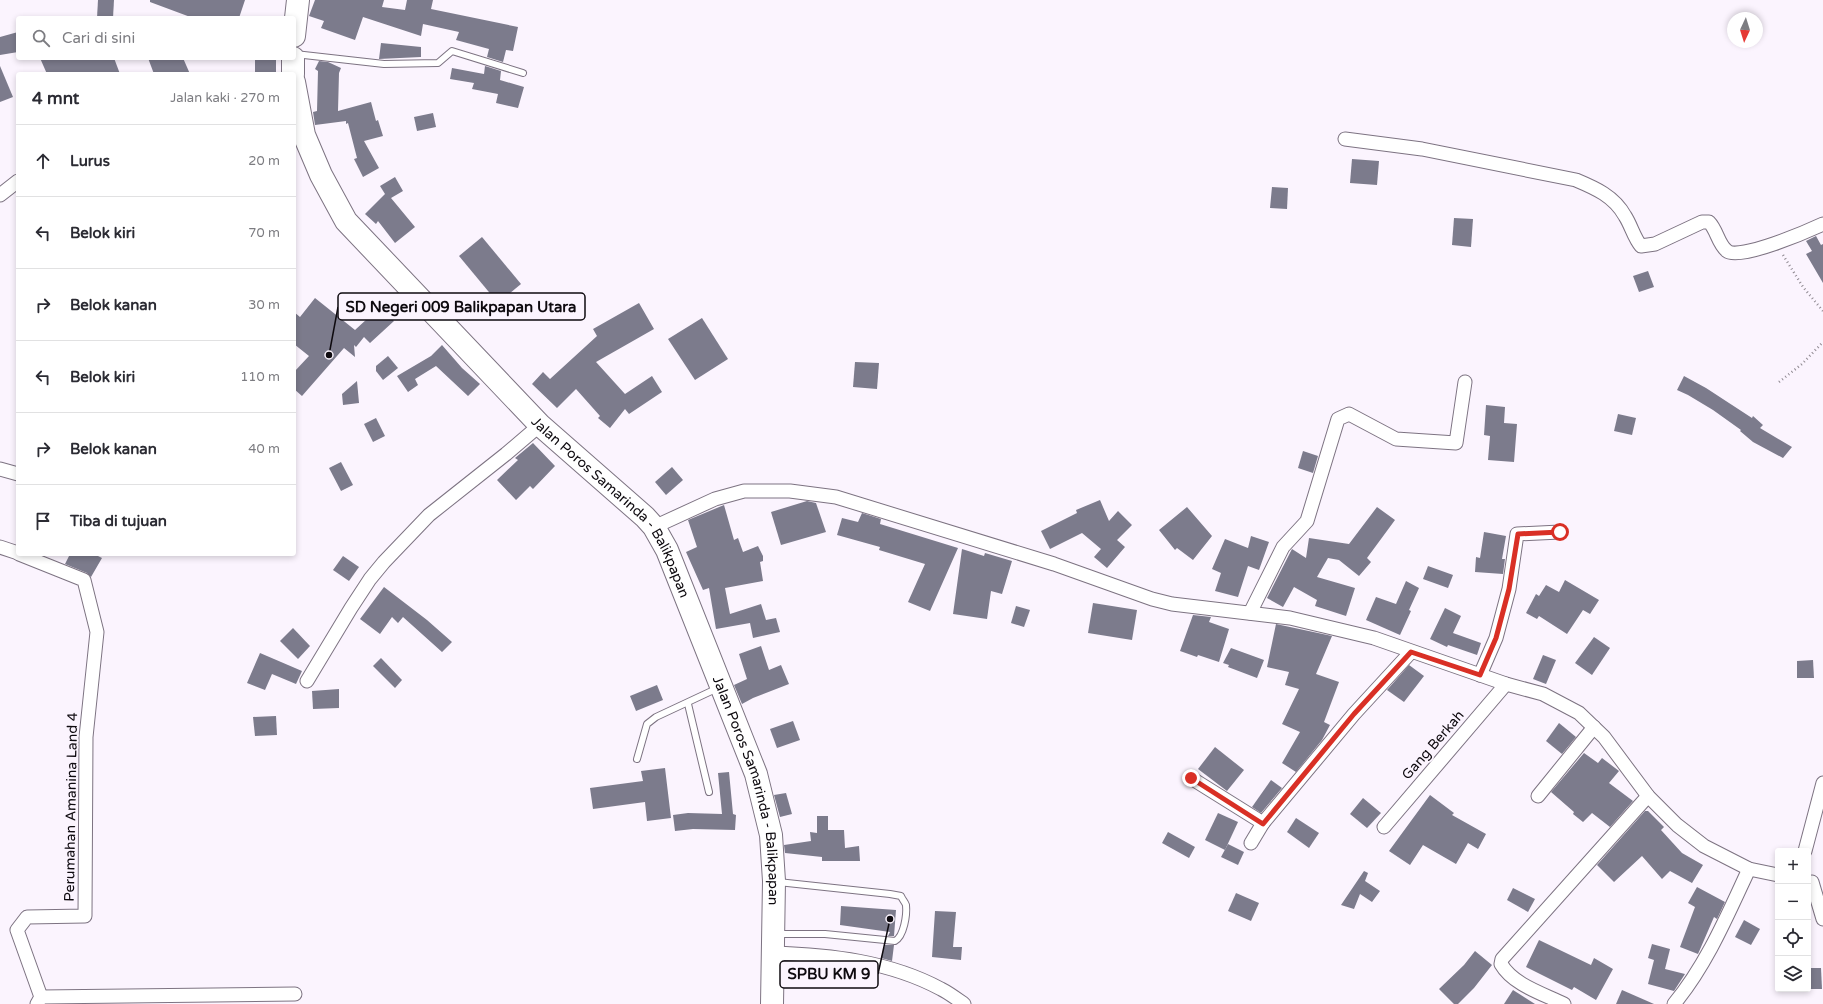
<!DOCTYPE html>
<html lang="id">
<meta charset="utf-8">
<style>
:root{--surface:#fff;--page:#f2f2f3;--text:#2b2b33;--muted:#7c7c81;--line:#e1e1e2}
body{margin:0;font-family:"Varela Round",sans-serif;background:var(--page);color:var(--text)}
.controls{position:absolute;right:12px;bottom:12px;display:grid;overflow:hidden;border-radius:4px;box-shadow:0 2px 6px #0003}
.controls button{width:36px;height:36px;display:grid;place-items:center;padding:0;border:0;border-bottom:1px solid var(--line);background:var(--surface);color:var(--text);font:20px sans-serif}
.compass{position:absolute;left:1727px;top:12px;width:36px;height:36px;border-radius:50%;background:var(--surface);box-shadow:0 2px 6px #0003;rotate:184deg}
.stop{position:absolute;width:12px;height:12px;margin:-9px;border:3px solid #d93025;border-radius:50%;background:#fff}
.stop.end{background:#d93025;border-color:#fff;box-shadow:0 1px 4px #0008}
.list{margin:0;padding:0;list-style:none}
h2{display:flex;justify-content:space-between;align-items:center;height:52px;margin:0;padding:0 16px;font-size:17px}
h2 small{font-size:13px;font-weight:400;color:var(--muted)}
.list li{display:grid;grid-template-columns:26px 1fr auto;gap:12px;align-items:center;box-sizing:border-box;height:72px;padding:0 16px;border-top:1px solid var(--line)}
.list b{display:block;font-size:15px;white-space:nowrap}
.list em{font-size:13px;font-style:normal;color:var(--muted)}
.icon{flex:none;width:22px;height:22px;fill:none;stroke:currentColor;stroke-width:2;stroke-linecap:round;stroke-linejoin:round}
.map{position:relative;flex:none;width:1823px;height:1004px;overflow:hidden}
.search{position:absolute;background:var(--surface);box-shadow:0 2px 6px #0003;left:16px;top:16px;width:280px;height:44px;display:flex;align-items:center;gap:10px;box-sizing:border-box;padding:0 14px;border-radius:4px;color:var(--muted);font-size:15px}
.panel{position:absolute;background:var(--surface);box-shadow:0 2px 6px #0003;left:16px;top:72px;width:280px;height:484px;border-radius:4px}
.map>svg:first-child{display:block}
</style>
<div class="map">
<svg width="1823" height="1004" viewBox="0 0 1823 1004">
<rect width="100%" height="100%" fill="#fbf4fe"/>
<g fill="#7c7b8c">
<polygon points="98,0 114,0 113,18 97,18"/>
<polygon points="150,0 245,0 239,18 193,18 150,2"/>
<polygon points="315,0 384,0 382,7 405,10 407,0 433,0 431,9 518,27 513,51 506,50 503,62 487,57 489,49 456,40 459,32 423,24 421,36 363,17 355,40 321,28 324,21 309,16"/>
<polygon points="18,32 18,52 0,55 0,37"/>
<polygon points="381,43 421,47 421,57 379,59"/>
<polygon points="40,58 114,58 120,74 47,74"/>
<polygon points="148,58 183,58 190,74 154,74"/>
<rect x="255" y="58" width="21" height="16"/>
<polygon points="319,61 328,62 341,68 339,73 338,111 371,102 376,121 378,120 383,136 364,141 379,168 363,177 354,159 357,158 348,123 346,124 346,121 315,125 313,112 317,111 318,71 315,69"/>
<polygon points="0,66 13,97 0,102"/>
<polygon points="485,66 501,71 500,80 524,87 518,108 496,103 498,94 472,89 474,83 450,79 452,68 484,74"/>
<polygon points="433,113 436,127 417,131 414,117"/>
<polygon points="1352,159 1379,161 1377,185 1350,183"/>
<polygon points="395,177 403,191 391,198 415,227 395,243 378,221 376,224 365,214 385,194 380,186"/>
<polygon points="1272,187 1288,188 1287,209 1270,208"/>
<polygon points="1454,218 1473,219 1471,247 1452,245"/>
<polygon points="1816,236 1821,245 1823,244 1823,283 1806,254 1812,251 1806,241"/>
<polygon points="482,237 521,284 498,303 459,256"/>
<polygon points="1648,271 1654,287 1639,292 1633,276"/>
<polygon points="315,298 355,330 380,307 394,321 370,343 364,337 356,347 354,345 355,357 344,348 302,396 294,389 294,372 309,356 294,344 294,312 300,317"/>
<polygon points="639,303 654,329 596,362 625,394 652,376 662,392 629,414 625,409 610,428 598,418 600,416 576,389 557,408 532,384 543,372 550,379 597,336 593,329"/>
<polygon points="702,318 728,359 695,380 668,339"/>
<polygon points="442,345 462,368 480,384 468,396 436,366 415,379 418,385 408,392 397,376 431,356"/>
<polygon points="388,356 398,368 383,380 376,371 376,366"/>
<polygon points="855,362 879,363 877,389 853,387"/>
<polygon points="1684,376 1706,388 1752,418 1753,416 1763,425 1760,428 1792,447 1783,458 1753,442 1740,431 1741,430 1713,410 1688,395 1677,390"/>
<polygon points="357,381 359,403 343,405 342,394"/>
<polygon points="1486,405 1505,407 1504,423 1517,424 1514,462 1488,460 1490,436 1484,435"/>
<polygon points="1618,414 1636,418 1632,435 1614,431"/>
<polygon points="376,418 385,436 373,442 364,424"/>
<polygon points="533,443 555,466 533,489 530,486 516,500 497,480 518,460 515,458"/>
<polygon points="1303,451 1318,456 1313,473 1298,468"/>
<polygon points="341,462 353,485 341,491 329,468"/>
<polygon points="672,467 683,480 666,495 655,482"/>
<polygon points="1100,500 1109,521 1118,511 1132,525 1117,540 1125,547 1107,568 1094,557 1101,549 1082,533 1050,549 1041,531 1077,513 1076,510"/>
<polygon points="807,501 816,503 826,532 781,545 771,512"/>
<polygon points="724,505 734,540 738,538 743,552 758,546 763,556 763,561 760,562 763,581 725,588 730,614 761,604 766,620 776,618 780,632 753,638 750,623 716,629 709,588 703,590 686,552 697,547 688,520"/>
<polygon points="1187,507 1212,536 1193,560 1177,548 1175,550 1159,530"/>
<polygon points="1377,507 1395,520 1367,558 1371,562 1359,576 1339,560 1328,558 1317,577 1355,588 1346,616 1315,606 1317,600 1294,587 1283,607 1267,598 1292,549 1306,558 1309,538 1349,544"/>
<polygon points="862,513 881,519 880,524 958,548 930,611 908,602 925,564 879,550 880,547 837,535 842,518 858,522"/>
<polygon points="1484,532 1506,536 1502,559 1505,559 1503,574 1475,572 1476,557 1480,558"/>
<polygon points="1251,536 1269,542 1259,570 1248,566 1238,597 1215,591 1221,573 1212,569 1225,539 1248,548"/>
<polygon points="962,549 984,556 985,553 1012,561 1002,594 991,591 987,619 953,614"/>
<polygon points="70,554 94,554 102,558 91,577 87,573 65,564"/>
<polygon points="343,556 359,567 349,581 333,570"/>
<polygon points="1428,566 1453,575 1448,588 1423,579"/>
<polygon points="1565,580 1599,600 1590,614 1583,610 1567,634 1539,616 1537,619 1526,613 1536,594 1539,596 1546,585 1559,592"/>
<polygon points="1406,581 1419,588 1409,610 1411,611 1400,635 1366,620 1376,597 1396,604"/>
<polygon points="384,587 427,620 452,642 442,652 403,617 398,623 392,617 380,634 360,619"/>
<polygon points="1093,603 1137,610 1132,640 1088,633"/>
<polygon points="1016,606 1030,610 1024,627 1011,623"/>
<polygon points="1445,608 1461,616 1453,633 1481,643 1477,655 1448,645 1447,647 1430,639"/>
<polygon points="1193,615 1211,617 1209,622 1229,629 1219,662 1198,655 1197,657 1180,651"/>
<polygon points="1276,624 1332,636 1316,674 1339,682 1324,722 1330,725 1322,740 1296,772 1282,763 1300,732 1282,724 1299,689 1285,685 1289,672 1267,667"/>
<polygon points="293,628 310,646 298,659 280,641"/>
<polygon points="1594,637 1610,648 1592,675 1575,663"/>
<polygon points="761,646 769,670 781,665 789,684 753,698 742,704 734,685 747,679 739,654"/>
<polygon points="1231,648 1264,660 1257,678 1228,667 1229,665 1223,663"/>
<polygon points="260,653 302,671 296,684 272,674 265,690 247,683"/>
<polygon points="1543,655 1556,660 1546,684 1533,679"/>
<polygon points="381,658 402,680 395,688 373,666"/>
<polygon points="1813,660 1814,678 1797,678 1797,661"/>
<polygon points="1409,665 1424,676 1404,702 1387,690"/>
<polygon points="657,685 663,700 636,711 630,696"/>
<polygon points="339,689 339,708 313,709 312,691"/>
<polygon points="276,716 277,735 255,736 253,717"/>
<polygon points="793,721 800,740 777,748 770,729"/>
<polygon points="1559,723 1576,737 1562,754 1546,741"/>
<polygon points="1215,747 1244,770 1227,791 1198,769"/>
<polygon points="1584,753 1598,763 1602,758 1619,771 1609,783 1633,801 1610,827 1592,813 1583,822 1573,814 1574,812 1551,792"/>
<polygon points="665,768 671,818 647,821 645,802 593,809 590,788 643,781 641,771"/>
<polygon points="729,772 733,814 736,815 735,830 693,829 675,831 673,815 688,813 722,814 718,773"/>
<polygon points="1271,780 1282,788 1261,813 1252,807"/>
<polygon points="786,793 792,814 780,817 774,795"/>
<polygon points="1430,795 1454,813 1452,815 1486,834 1478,849 1468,843 1456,864 1423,845 1410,865 1389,851"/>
<polygon points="1363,798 1381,813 1367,828 1350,814"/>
<polygon points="1645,811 1648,811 1664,827 1661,830 1682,853 1703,865 1692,883 1670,871 1662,879 1642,856 1614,882 1597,865"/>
<polygon points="1218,813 1238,822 1225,850 1205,840"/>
<polygon points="817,816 828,816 828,830 844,830 845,848 859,846 860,861 822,861 822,857 785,853 784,845 811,841 810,832 817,833"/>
<polygon points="1296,818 1319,833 1309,848 1287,832"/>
<polygon points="1168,832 1195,847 1189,858 1162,843"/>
<polygon points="1228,844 1244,852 1238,865 1221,857"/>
<polygon points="1364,871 1368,873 1365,881 1380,891 1372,902 1360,894 1354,909 1341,905"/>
<polygon points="1697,887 1725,902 1717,919 1714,917 1698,954 1680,947 1695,907 1688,903"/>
<polygon points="1513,888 1535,899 1528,912 1507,900"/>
<polygon points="1236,893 1259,903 1251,921 1228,911"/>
<polygon points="841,906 896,910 894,936 888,936 890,932 840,925"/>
<polygon points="935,911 956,912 953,947 962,947 961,960 932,957"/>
<polygon points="1744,920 1760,929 1751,945 1735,937"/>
<polygon points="1539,940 1591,965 1594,958 1613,969 1596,1000 1574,987 1572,990 1526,967"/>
<polygon points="1652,944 1670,949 1665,969 1685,974 1674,991 1648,984 1654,960 1648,958"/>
<polygon points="885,945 894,945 892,961 881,958"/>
<polygon points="1475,951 1492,965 1474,988 1458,1004 1454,1004 1439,989 1464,965"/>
<polygon points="1808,968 1821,968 1822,989 1808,989"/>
<polygon points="1513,990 1535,1004 1504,1004"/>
<polygon points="1622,990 1654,1004 1616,1004"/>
</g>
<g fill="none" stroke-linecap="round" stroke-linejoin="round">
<g stroke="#7d7382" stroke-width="8">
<g id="lane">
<polyline points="295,54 384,64 438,63 452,51 523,73"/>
<polyline points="688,704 709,792"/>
<polyline points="637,759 647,724 656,717 718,688"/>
<path d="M776 934H825L895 941C904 936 907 915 906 905 905 902 902 899 901 896L890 894 778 882"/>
</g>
</g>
<g stroke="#7d7382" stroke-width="15">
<g id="street">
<path d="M1345 139 1422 149 1576 180C1595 188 1614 196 1625 216 1631 225 1634 238 1641 246L1655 244 1702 222H1709C1717 230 1718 244 1727 251 1739 261 1808 231 1823 224"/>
<polyline points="0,195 18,181"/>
<polyline points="0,469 18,474"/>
<polyline points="654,527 715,499 744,491 790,491 836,497 1054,564 1152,599 1172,604 1290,618 1374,638 1506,684 1543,694 1579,713 1604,737 1648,796 1677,825 1704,846 1749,869 1778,875"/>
<polyline points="0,547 18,553"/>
<polyline points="19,554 84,580 97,632 86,737 85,916 27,917 17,930 41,997 37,1004"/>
<polyline points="1250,613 1283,547 1307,521 1338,419 1349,414 1396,439 1456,443 1465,382"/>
<polyline points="1480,675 1496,638 1509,589 1517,534 1560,532"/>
<polyline points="307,681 351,608 370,579 384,562 429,515 506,454 540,425"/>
<polyline points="1191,778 1263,823 1354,714 1411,652"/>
<polyline points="1538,796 1594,727"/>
<polyline points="1384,827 1506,684"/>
<polyline points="1251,843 1263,823"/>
<polyline points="1805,851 1823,783"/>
<polyline points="1812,882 1823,919"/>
<path d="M773 953C830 955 889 961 941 989 949 993 957 999 964 1004"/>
<polyline points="41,997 295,994"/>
<path d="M1564 1004C1544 994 1513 985 1501 964L1502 959 1648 796"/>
<path d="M1674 1004C1707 964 1727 916 1749 869"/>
</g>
</g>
<g stroke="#7d7382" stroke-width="24">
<g id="highway">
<polyline points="294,36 298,0"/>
<polyline points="293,74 293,58"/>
<path id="s1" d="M294 82 304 135 321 175 346 221 540 425 645 517 654 527 667 550 756 774 771 835 774 881 772 1004"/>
</g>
</g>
<g stroke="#908a92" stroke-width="2.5" stroke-dasharray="1 3" stroke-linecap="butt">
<polyline points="1783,255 1803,287 1823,311"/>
<polyline points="1779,382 1802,364 1823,342"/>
</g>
<use href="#lane" stroke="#fff" stroke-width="6"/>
<use href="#street" stroke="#fff" stroke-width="13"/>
<use href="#highway" stroke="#fff" stroke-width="22"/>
</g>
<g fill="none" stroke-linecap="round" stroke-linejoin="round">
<polyline stroke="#d93025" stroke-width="5" points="1191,778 1263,824 1354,714 1411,652 1480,675 1496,638 1509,589 1518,534 1560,532"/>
</g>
<g text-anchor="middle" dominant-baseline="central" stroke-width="3.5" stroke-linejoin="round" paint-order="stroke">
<g font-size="14" fill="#0e0a0f" stroke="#fbf4fe">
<text stroke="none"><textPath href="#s1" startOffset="542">Jalan Poros Samarinda - Balikpapan</textPath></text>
<text transform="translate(1433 745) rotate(-49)">Gang Berkah</text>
<text stroke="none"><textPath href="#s1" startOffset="866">Jalan Poros Samarinda - Balikpapan</textPath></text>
<text transform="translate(71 807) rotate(-89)">Perumahan Amanina Land 4</text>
</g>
</g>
<path fill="none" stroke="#0e0a0f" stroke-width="1.5" d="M329 355L338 307M890 919L878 974"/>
<g fill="#0e0a0f" stroke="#fbf4fe" stroke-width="1.5">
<circle cx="329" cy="355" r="4"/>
<circle cx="890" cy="919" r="4"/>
</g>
<g fill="#fbf4fe" stroke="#0e0a0f" stroke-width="1.5">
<rect x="338" y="293" width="247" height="27" rx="4"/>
<rect x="780" y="961" width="98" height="27" rx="4"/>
</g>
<g font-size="15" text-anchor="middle" font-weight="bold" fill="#0e0a0f">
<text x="461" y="312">SD Negeri 009 Balikpapan Utara</text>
<text x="829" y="979">SPBU KM 9</text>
</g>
</svg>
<div class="controls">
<button>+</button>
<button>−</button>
<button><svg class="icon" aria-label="locate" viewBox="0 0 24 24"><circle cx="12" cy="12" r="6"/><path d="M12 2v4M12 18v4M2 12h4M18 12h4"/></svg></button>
<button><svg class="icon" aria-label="layers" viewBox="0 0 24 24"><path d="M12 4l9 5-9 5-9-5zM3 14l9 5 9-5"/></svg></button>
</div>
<svg class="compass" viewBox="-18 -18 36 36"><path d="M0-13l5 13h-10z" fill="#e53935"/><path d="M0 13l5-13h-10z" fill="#7c7c81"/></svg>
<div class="stop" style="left:1560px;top:532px"></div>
<div class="stop end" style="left:1191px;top:778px"></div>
<div class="search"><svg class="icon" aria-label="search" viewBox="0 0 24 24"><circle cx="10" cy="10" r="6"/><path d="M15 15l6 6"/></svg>Cari di sini</div>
<section class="panel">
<h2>4 mnt<small>Jalan kaki · 270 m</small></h2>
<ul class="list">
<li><svg class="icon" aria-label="ahead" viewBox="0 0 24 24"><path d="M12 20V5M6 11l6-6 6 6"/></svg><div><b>Lurus</b></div><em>20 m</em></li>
<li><svg class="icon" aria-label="left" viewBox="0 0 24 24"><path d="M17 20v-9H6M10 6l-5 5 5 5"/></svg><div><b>Belok kiri</b></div><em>70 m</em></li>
<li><svg class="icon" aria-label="right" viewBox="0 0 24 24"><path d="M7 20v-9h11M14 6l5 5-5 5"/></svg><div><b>Belok kanan</b></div><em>30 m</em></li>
<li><svg class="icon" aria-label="left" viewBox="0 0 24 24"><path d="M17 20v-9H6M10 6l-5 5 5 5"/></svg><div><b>Belok kiri</b></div><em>110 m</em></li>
<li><svg class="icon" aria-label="right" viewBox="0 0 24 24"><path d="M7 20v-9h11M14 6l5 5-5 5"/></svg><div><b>Belok kanan</b></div><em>40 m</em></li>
<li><svg class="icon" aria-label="arrive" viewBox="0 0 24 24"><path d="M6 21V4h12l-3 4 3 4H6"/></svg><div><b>Tiba di tujuan</b></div></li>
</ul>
</section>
</div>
